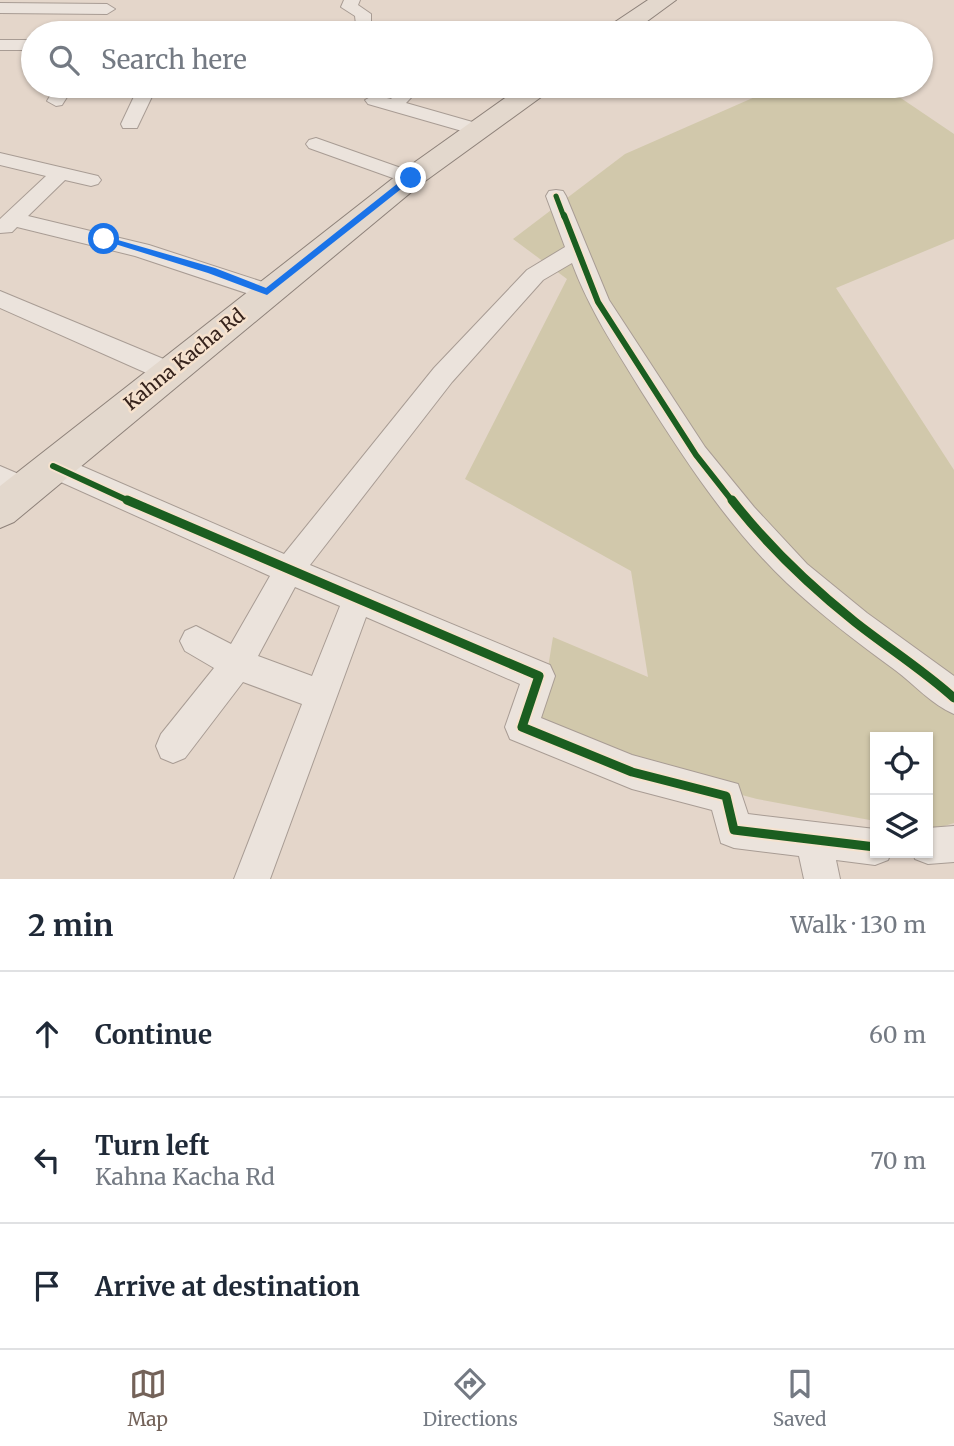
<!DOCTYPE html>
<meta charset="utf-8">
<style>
:root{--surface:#fff;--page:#f2f2f3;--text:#1f2937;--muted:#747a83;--line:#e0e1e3;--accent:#736259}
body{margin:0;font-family:Merriweather,serif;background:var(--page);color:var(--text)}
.controls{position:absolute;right:21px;bottom:21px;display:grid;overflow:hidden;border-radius:0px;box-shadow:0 2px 5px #0004}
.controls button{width:63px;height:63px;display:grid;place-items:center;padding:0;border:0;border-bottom:2px solid var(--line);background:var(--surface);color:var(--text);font:35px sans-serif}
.stop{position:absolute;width:21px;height:21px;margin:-16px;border:5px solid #1a73e8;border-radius:50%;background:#fff}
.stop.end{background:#1a73e8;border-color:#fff;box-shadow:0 2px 7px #0008}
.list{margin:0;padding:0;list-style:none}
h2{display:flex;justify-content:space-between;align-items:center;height:91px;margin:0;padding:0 28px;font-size:30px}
h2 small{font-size:23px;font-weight:400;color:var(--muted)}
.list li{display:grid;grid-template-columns:46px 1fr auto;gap:21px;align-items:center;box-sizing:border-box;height:126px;padding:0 28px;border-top:2px solid var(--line)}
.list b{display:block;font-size:26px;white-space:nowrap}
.list p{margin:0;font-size:23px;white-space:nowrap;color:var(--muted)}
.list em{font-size:23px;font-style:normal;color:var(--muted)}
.icon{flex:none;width:38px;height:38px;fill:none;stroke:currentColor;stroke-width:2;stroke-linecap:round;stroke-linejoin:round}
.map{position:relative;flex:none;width:954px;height:879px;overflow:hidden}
.search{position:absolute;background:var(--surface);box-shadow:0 2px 5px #0004;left:21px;right:21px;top:21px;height:77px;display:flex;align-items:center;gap:18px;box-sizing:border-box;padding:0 24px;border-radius:38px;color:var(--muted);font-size:26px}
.sheet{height:469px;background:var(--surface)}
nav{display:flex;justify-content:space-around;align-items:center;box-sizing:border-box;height:98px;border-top:2px solid var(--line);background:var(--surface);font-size:19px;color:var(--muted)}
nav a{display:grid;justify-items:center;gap:4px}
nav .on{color:var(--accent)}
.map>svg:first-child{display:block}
</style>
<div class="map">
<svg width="954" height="879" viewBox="0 0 954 879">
<rect width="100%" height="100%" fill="#e4d6ca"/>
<polygon fill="#d1c8ab" points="780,86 883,86 954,134 954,239 836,288 954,470 954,823 928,831 928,737 875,737 875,821 757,799 536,741 553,637 648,677 631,571 465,479 567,279 513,239 625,154"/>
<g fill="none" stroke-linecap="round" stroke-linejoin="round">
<g stroke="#a89c94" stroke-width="2">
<g id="minor">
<polygon points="344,0 360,0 358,5 371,14 371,27 380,29 382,33 357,33 355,16 341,7"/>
<polygon points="0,3 107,4 115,9 107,14 0,13"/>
<rect x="0" y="40" width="33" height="10"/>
<polygon points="56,86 74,86 62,105 56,106 47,101"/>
<polygon points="139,86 157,86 137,128 123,128 121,124"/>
<polygon points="403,86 422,86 406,103 483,125 485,129 476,135 368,104 365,100 374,95 391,99"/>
<polygon points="316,138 418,174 421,178 418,182 404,182 309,148 306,144 309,140"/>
<polygon points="0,153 98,176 101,180 98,184 91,186 65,180 28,216 149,245 275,286 278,292 275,298 267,300 135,256 17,227 12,232 0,233 0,219 46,176 0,165"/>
<path d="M556 190 563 191 566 196 609 300 705 447 754 507 807 564 867 613 954 676V714C932 705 914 684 895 670 858 643 821 615 787 583 728 527 683 457 640 389 614 346 590 311 572 263L543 280 452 382 310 565 550 665 555 676 541 718 632 755 738 784 748 814 875 829V853H891L888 860 875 865 836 860 840 879H804L799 856 734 848 721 843 712 810 632 789 510 739 505 727 520 684 366 617 270 879H234L302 704 243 682 185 758 173 763 161 758 156 746 161 734 214 668 185 651 180 641 185 631 196 626 231 644 270 576 43 474 40 466 43 458 53 455 63 458 284 554 434 368 527 270 565 247 546 196 549 191ZM295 587 340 606 312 676 258 656Z"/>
<polygon points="0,291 178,365 181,372 178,379 169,381 160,379 0,308"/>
<polygon points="0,466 35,481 39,489 35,497 25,501 0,490"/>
<polygon points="954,826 954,862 928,864 915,859 913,853 928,853 928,828"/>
</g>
</g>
<g stroke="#8e827a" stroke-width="2">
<g id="primary">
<polygon points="648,0 676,0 631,33 603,33 606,28"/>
<polygon points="522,86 552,86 548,92 421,184 14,522 0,528 0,486 401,172"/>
</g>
</g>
<use href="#minor" fill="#ebe3dc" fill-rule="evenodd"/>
<use href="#primary" fill="#e3d8cd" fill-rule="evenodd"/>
<g stroke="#f6e2ce" stroke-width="8">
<polyline id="cycleway-far2" points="556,196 564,217"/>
</g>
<g stroke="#f6e2ce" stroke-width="10">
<g id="cycleway-far1">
<polyline points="564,215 598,302 696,455 733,502"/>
<polyline points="53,466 131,502"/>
</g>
</g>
<g stroke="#f6e2ce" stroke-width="13">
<g id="cycleway">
<polyline points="127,500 539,676 522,727 632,772 726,796 734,830 875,847"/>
<path d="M732 500C768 546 810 586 855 622 888 648 923 670 954 698"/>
</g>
</g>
<use href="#cycleway-far2" stroke="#1b5e20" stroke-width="5"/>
<use href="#cycleway-far1" stroke="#1b5e20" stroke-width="6"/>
<use href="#cycleway" stroke="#1b5e20" stroke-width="9"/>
</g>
<polygon fill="#1a73e8" points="407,176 415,178 267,295 208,273 99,239 104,236 215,268 266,288"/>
<g text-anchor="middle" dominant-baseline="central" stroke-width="5" stroke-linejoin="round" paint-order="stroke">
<g font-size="19" fill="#36231c" stroke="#f6e2ce">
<text transform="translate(184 359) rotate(-39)">Kahna Kacha Rd</text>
</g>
</g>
</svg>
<div class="controls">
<button><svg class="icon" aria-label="locate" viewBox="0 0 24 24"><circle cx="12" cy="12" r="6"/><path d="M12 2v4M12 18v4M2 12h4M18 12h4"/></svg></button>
<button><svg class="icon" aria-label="layers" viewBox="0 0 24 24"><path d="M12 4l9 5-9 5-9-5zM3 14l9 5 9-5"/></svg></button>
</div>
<div class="stop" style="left:104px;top:239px"></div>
<div class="stop end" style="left:411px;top:178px"></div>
<div class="search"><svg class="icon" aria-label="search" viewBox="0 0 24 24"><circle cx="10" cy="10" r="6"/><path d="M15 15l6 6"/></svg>Search here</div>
</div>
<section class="sheet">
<h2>2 min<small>Walk · 130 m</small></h2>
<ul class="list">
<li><svg class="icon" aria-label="ahead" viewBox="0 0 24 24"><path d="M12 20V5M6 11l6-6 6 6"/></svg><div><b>Continue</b></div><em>60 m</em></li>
<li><svg class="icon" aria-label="left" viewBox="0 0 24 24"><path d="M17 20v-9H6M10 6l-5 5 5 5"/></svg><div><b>Turn left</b><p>Kahna Kacha Rd</p></div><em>70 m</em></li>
<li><svg class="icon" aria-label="arrive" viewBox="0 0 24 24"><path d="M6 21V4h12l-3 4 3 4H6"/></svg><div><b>Arrive at destination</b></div></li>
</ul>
</section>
<nav>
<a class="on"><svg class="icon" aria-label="map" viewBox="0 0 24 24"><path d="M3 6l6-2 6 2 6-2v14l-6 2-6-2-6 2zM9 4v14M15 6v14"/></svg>Map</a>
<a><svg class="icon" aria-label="directions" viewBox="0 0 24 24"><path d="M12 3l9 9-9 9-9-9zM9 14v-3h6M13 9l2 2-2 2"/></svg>Directions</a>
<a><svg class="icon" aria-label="saved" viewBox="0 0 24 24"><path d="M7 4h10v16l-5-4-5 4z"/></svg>Saved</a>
</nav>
